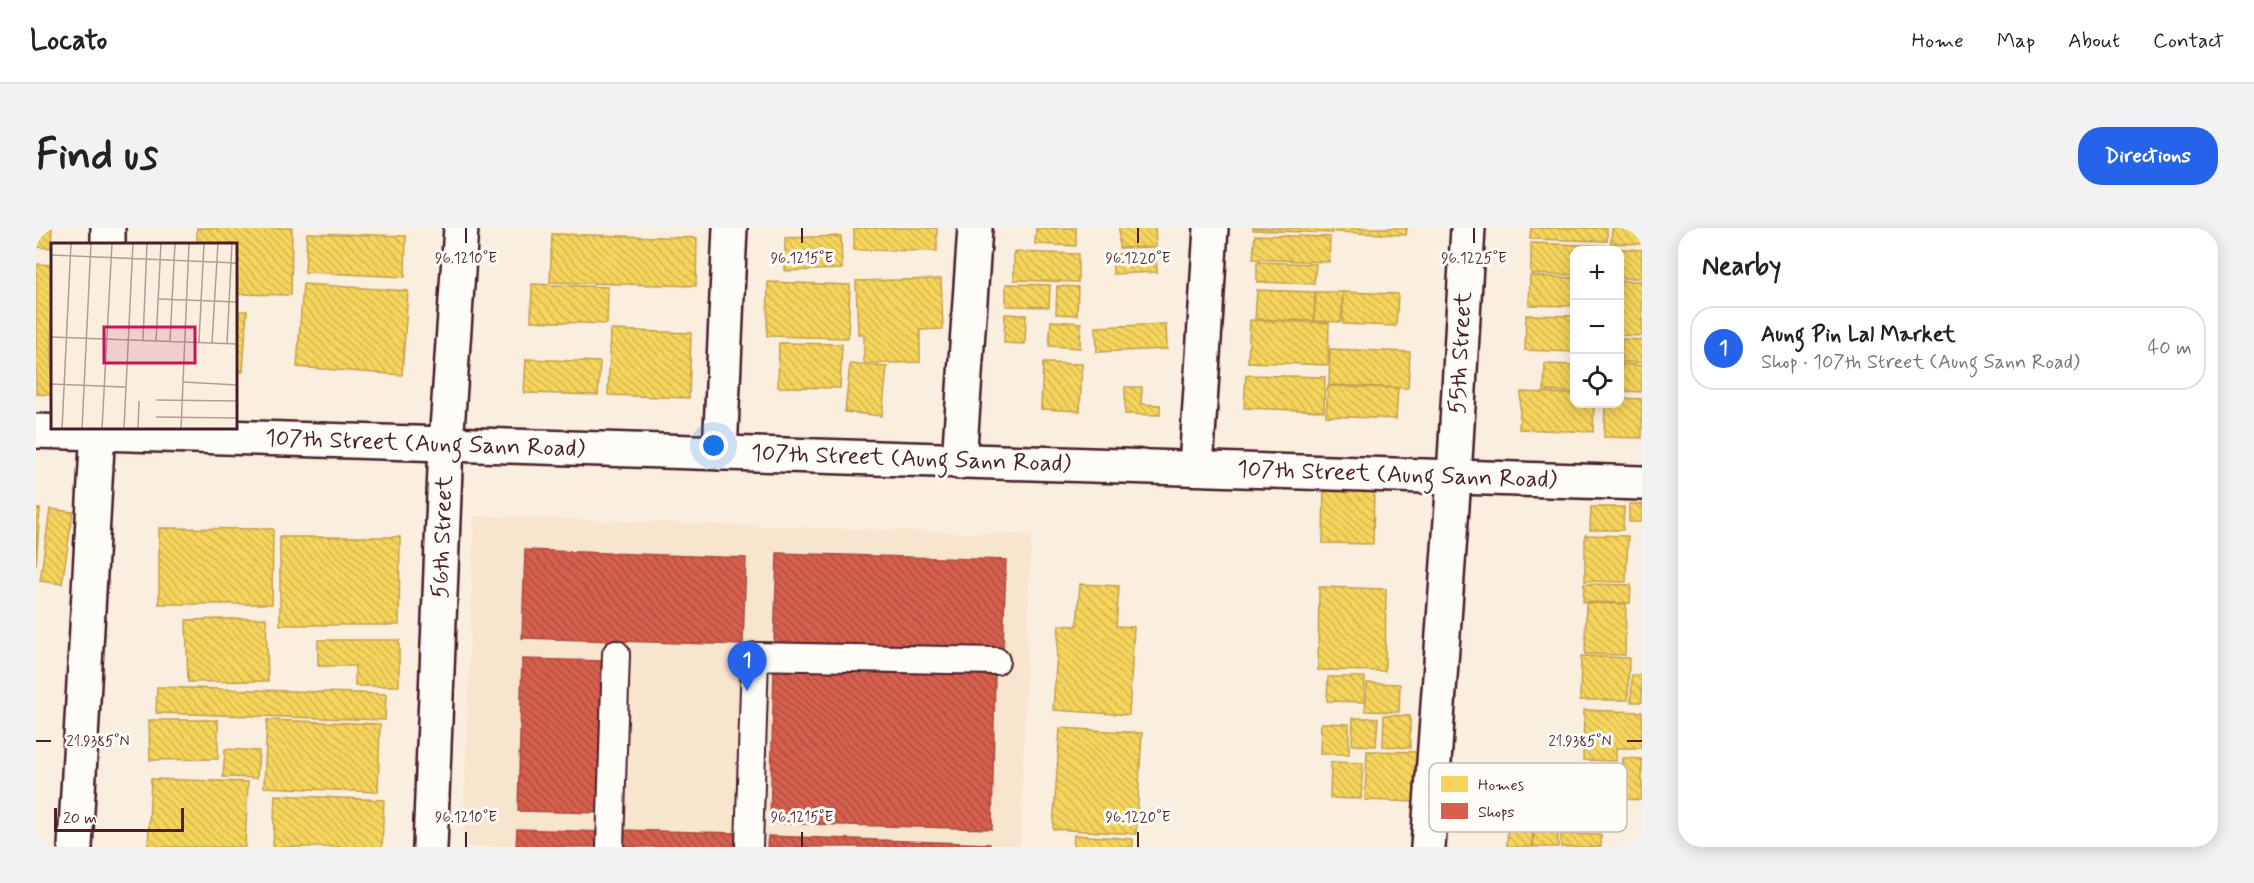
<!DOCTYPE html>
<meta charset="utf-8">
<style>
:root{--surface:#fff;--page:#f2f2f2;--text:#222;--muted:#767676;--line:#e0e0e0;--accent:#2563eb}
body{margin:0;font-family:Mynerve,sans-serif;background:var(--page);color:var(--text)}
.controls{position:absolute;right:18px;top:18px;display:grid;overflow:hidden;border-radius:12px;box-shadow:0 3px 15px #0003}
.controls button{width:54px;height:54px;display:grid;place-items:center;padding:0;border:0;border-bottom:2px solid var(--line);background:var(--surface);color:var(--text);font:30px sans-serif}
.scale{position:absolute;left:18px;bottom:15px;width:130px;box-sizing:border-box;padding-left:6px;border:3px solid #4a1f2b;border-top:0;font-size:16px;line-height:21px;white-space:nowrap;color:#4a1f2b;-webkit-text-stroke:4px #fdfcf7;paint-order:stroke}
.you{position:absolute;left:678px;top:218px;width:21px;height:21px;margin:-15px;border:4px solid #fff;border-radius:50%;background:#1a73e8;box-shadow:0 0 0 9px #1a73e833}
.badge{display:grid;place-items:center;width:39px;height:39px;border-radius:50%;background:var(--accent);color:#fff;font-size:20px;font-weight:700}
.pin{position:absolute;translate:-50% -50px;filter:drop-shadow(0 2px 3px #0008)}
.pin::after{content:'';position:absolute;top:32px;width:21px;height:18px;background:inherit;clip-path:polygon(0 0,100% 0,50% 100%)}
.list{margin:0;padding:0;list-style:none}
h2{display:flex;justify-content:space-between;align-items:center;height:78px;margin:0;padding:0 24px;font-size:26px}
h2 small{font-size:20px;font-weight:400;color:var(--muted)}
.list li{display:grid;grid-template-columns:39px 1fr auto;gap:18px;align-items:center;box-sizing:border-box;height:84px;margin:0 12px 12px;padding:0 12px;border:2px solid var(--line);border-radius:24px}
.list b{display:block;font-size:22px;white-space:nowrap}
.list p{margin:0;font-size:20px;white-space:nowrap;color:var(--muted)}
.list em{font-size:20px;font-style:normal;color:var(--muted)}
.icon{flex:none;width:33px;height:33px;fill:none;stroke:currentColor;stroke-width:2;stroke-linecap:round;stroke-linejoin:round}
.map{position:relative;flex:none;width:1606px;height:619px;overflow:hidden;border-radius:24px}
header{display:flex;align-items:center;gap:36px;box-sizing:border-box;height:84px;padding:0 30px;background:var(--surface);border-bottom:2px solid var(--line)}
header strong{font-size:28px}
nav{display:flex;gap:33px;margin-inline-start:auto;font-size:21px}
.intro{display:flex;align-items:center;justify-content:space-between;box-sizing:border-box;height:144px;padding:0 36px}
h1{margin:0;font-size:42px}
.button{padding:15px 27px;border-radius:24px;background:var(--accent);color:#fff;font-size:21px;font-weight:700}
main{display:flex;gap:36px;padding:0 36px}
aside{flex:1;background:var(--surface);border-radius:24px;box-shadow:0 3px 15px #0003}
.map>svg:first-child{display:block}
</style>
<header>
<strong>Locato</strong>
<nav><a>Home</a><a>Map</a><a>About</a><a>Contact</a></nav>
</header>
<div class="intro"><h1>Find us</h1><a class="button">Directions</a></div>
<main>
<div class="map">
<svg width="1606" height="619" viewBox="0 0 1606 619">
<defs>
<pattern id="homes-back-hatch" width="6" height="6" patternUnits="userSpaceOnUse" patternTransform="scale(1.5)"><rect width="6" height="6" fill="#f6d55c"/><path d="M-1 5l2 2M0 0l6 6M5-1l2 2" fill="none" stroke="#d4b650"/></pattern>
<pattern id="shops-back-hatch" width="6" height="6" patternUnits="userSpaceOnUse" patternTransform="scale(1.5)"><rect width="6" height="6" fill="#d6604d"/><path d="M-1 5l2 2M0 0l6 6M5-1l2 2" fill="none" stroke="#b04f40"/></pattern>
</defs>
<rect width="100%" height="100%" fill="#faeede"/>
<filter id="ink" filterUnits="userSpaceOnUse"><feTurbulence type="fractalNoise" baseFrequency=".0167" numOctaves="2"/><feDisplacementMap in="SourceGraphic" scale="12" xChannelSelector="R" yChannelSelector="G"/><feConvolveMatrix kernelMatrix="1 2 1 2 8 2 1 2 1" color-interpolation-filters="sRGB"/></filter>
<g filter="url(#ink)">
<polygon fill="#f8e5cd" points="438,288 995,307 984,619 427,619"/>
<g fill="url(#homes-back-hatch)" stroke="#c29e4d" stroke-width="1.5">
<polygon points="0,0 16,0 15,20 0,19"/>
<polygon points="161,0 256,0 255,67 200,66 200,16 161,16"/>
<polygon points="818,0 901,0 901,23 818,22"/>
<polygon points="1000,0 1040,0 1040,18 999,16"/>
<polygon points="1083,0 1119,0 1120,19 1083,20"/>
<polygon points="1217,0 1296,0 1296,5 1217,2"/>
<polygon points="1299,0 1371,0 1370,7 1299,4"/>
<polygon points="1495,0 1571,0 1571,13 1494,11"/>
<polygon points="1576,0 1606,0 1606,16 1575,15"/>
<polygon points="271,5 370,8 369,49 269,44"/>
<polygon points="516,6 661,10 660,58 514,54"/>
<polygon points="1219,7 1294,9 1293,34 1217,31"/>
<polygon points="805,8 806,41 749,43 749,10"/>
<polygon points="1495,15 1571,18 1571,22 1538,22 1538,47 1495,46"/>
<polygon points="1573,20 1606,22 1606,50 1584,50 1584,22 1573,22"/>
<polygon points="978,24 1042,26 1042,54 978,52"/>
<polygon points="1120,24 1121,44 1077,46 1077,26"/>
<polygon points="1221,34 1280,36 1278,56 1221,54"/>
<polygon points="0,36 16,37 16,167 0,166"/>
<polygon points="1494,48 1538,50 1538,78 1493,77"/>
<polygon points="905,51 907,101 884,102 884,134 828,136 828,106 822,106 820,53"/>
<polygon points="1584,53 1606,53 1606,108 1584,107"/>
<polygon points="732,54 814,57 812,110 731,108"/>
<polygon points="267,56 372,63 366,147 261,139"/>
<polygon points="496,56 572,59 571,96 495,93"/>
<polygon points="970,56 1014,57 1013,79 970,78"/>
<polygon points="1021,58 1042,59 1041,87 1020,86"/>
<polygon points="1221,62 1279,64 1278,93 1219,91"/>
<polygon points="1280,64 1307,64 1305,94 1278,93"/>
<polygon points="1307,64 1362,66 1360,98 1307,96"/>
<polygon points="200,83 211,83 207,144 200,144"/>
<polygon points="969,86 990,87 989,116 968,115"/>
<polygon points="1490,87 1538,88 1538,124 1489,122"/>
<polygon points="1214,92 1293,95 1292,137 1212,134"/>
<polygon points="1015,93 1045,95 1044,120 1013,118"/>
<polygon points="1130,96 1131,121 1061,124 1060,99"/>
<polygon points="575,102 655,105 653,170 572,167"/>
<polygon points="1586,111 1606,112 1606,135 1585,134"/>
<polygon points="743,115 806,116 804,160 742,159"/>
<polygon points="1294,121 1374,124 1372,160 1293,157"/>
<polygon points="490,131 564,134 562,167 488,165"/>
<polygon points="1007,135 1046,136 1044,183 1005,181"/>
<polygon points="814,136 851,139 846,188 809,184"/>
<polygon points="1509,136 1538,137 1538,164 1508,163"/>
<polygon points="1586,136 1606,138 1606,164 1584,163"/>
<polygon points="1210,147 1289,149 1288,183 1208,180"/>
<polygon points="1292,158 1362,160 1360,191 1290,188"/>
<polygon points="1089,159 1106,159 1105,176 1124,177 1124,187 1089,186"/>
<polygon points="1485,164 1538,166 1538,176 1558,176 1557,204 1483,201"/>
<polygon points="1584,170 1606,171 1606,210 1568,209 1569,176 1584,176"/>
<polygon points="1288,256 1338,256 1337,316 1287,315"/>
<rect x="1593" y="276" width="13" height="18"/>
<polygon points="1555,279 1588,279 1587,302 1554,302"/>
<polygon points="0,281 4,281 0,338"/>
<polygon points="14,281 37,284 26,356 4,353"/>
<polygon points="123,300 237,301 236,376 123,376"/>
<polygon points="1549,307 1592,308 1590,354 1549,353"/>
<polygon points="244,309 364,309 363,397 244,397"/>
<polygon points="1044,356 1083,358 1080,398 1098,399 1093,487 1017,482 1023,397 1041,398"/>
<polygon points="1548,356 1595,357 1594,375 1547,374"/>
<polygon points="1283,359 1350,361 1349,443 1282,442"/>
<polygon points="1550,375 1590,376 1589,427 1549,426"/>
<polygon points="230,390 232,453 152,454 150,392"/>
<polygon points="282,412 363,412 363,458 319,458 319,438 282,438"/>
<polygon points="1545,428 1593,430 1592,472 1544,472"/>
<polygon points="1596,447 1606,447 1606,474 1595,474"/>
<polygon points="1292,449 1329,449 1328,474 1291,473"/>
<polygon points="1331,455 1364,456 1363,484 1329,483"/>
<polygon points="121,459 350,466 349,492 120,485"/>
<polygon points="1548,482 1606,484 1606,520 1580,520 1580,533 1547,532"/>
<polygon points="1348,487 1374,488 1374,520 1347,518"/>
<polygon points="1317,490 1342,490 1340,518 1316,517"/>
<polygon points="113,492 182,492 182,531 114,532"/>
<polygon points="231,492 344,496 342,564 228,559"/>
<polygon points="1285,495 1313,496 1313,526 1284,526"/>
<polygon points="1024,500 1106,505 1100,606 1017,601"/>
<polygon points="189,521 223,523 221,550 187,549"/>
<polygon points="1331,523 1381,524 1379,574 1329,572"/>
<polygon points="1587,530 1606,531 1606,572 1586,571"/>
<polygon points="1295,534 1327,535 1325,571 1294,570"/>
<polygon points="115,551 212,554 209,619 112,619"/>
<polygon points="239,567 348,572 346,619 237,619"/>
<polygon points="1472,596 1497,596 1496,619 1471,619"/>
<polygon points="1498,603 1522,604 1522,619 1497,619"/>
<polygon points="1525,606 1565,607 1565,619 1525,619"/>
<polygon points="1038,607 1097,611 1097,619 1037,619"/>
</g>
<g fill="url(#shops-back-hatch)" stroke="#ac4c43" stroke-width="1.5">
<polygon points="489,322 710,330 707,417 486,410"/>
<polygon points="741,325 970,332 967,423 738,418"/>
<polygon points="486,431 570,433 566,585 482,583"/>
<polygon points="738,441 959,446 956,601 734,595"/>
<polygon points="481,601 567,604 567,619 480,619"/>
<polygon points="584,602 701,605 700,619 583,619"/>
<polygon points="732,608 954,616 954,619 731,619"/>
</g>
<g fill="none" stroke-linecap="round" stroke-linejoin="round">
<g stroke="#4a1f2b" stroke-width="30">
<g id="lane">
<polyline points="574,619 580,426"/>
<polyline points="713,619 719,428 960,433"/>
</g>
</g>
<g stroke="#4a1f2b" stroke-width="38">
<g id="street">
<polyline points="72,16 72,0"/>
<polyline points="410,216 1606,255"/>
<polyline points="684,225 694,0"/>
<polyline points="923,234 939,0"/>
<polyline points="1160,240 1175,0"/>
<polyline points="39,619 62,200"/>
<polyline points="1392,619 1418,250 1432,0"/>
</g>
</g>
<g stroke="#4a1f2b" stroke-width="38">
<g id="secondary">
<polyline points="0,203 410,216"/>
<polyline points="394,619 410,216 425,0"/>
</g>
</g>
<use href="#lane" stroke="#fdfcf7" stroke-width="26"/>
<use href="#street" stroke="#fdfcf7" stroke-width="33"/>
<use href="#secondary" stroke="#fdfcf7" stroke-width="33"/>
</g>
</g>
<path fill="none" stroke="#4a1f2b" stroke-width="2" d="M430 0V15M766 0V15M1102 0V15M1438 0V15M0 513H15M1591 513H1606M430 604V619M766 604V619M1102 604V619"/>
<g text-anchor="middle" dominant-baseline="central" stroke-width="6" stroke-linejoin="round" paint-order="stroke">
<g font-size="24" fill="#4a1f2b" stroke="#fdfcf7">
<text transform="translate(1425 125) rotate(-87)">55th Street</text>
<text transform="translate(389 216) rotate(2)">107th Street (Aung Sann Road)</text>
<text transform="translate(875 231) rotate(2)">107th Street (Aung Sann Road)</text>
<text transform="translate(1361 247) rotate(2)">107th Street (Aung Sann Road)</text>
<text transform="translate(407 309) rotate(-88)">56th Street</text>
</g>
</g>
<g transform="translate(15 15)">
<rect width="186" height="186" fill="#faeede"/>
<path fill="none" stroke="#b49b96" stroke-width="1.5" d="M0 12 186 20M108 56 186 59M0 94 186 101M92 97 96 0M105 98 110 0M119 98 124 0M148 99 153 0M161 100 167 0M176 100 181 0M133 139 186 142M0 141 74 144M105 157 186 158M105 174 186 175M11 186 20 0M31 186 40 0M51 186 61 0M73 186 82 0M87 186 88 158M130 186 138 0"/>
<path fill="#c2185b" fill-opacity="0.15" stroke="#c2185b" stroke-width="3" d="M53 84H144V120H53Z"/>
<rect width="186" height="186" fill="none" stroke="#4a1f2b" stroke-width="3"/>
</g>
<rect x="1393" y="535" width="198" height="69" rx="9" fill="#fdfcf7" stroke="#c7baba" stroke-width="1.5"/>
<rect x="1405" y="548" width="27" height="16" fill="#f6d55c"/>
<rect x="1405" y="575" width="27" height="16" fill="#d6604d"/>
<g font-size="16" fill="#4a1f2b">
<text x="1442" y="562">Homes</text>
<text x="1442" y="589">Shops</text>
</g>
<g font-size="15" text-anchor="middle" fill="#4a1f2b" stroke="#fdfcf7" stroke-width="6" stroke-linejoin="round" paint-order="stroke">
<text x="430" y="35">96.1210°E</text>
<text x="766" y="35">96.1215°E</text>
<text x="1102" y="35">96.1220°E</text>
<text x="1438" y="35">96.1225°E</text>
<text x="62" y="518">21.9385°N</text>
<text x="1544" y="518">21.9385°N</text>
<text x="430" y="594">96.1210°E</text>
<text x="766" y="594">96.1215°E</text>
<text x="1102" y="594">96.1220°E</text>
</g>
</svg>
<div class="controls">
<button>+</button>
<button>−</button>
<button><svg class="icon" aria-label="locate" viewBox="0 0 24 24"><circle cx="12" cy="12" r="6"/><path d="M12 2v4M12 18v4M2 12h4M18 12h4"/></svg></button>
</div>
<div class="scale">20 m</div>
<div class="you"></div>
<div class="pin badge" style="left:711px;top:463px">1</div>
</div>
<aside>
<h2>Nearby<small></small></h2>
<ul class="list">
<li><span class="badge">1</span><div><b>Aung Pin Lal Market</b><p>Shop · 107th Street (Aung Sann Road)</p></div><em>40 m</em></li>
</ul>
</aside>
</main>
